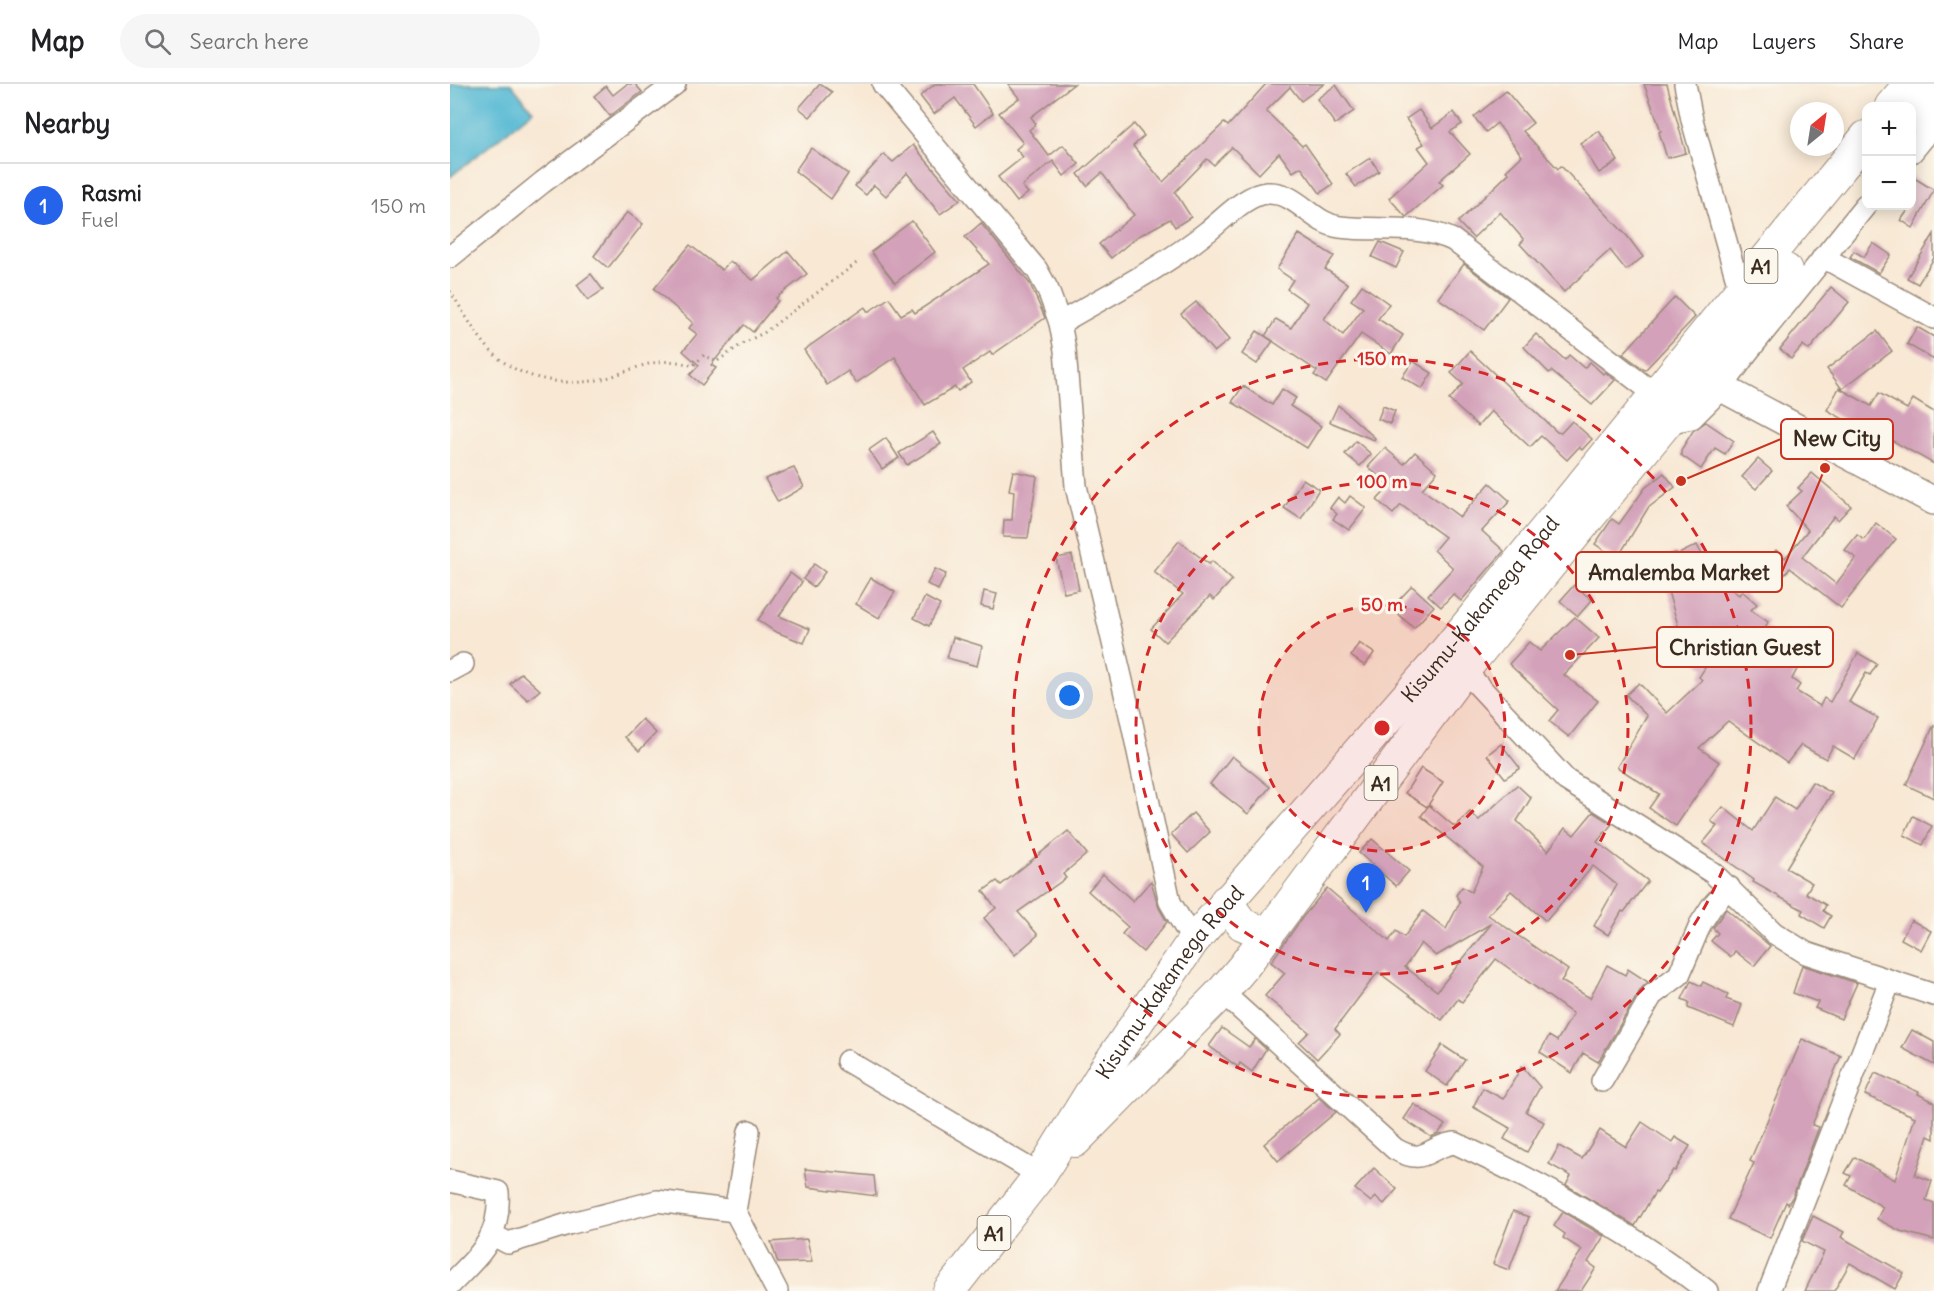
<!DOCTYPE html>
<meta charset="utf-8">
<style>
:root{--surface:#fff;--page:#f6f6f6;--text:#202124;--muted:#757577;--line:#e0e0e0;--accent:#2563eb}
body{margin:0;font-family:Delius,sans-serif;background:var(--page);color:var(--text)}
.controls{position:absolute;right:18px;top:18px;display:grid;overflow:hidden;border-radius:12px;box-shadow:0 3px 15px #0003}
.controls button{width:54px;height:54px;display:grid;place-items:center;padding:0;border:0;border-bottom:2px solid var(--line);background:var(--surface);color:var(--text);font:30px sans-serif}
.compass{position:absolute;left:1340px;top:18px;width:54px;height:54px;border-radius:50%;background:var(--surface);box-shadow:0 3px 15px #0003;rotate:30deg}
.you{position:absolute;left:620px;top:612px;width:21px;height:21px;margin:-15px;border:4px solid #fff;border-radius:50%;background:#1a73e8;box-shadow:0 0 0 9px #1a73e833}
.badge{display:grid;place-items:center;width:39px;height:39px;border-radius:50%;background:var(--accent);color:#fff;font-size:20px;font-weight:700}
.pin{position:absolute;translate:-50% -50px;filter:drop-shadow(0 2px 3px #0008)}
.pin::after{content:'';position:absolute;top:32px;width:21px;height:18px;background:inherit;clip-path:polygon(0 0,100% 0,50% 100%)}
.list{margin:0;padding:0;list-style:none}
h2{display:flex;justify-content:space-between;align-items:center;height:78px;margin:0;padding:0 24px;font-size:26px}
h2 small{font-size:20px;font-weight:400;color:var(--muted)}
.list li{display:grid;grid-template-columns:39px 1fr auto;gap:18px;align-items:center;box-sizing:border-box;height:84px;padding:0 24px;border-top:2px solid var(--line)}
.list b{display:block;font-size:22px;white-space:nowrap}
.list p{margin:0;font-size:20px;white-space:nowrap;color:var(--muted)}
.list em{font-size:20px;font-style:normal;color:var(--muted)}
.icon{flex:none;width:33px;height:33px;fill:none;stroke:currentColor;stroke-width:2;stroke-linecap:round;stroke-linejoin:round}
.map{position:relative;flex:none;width:1484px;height:1207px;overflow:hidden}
header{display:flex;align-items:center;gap:36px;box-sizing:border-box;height:84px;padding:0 30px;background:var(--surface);border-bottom:2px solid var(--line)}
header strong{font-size:28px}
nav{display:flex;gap:33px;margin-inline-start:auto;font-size:21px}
.search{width:420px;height:54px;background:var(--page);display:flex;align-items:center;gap:15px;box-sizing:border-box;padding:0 21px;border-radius:33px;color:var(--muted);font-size:22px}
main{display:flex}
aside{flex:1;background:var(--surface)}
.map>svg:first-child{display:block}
</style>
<header>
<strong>Map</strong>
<div class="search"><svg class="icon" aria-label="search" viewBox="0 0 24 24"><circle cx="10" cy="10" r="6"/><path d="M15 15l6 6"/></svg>Search here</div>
<nav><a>Map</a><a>Layers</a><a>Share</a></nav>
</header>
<main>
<aside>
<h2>Nearby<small></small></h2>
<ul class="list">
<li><span class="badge">1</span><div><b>Rasmi</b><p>Fuel</p></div><em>150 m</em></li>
</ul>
</aside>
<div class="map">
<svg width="1484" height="1207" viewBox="0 0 1484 1207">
<rect width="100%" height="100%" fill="#fbf7ec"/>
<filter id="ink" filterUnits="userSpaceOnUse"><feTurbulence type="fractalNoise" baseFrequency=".0167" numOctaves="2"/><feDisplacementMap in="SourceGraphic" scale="12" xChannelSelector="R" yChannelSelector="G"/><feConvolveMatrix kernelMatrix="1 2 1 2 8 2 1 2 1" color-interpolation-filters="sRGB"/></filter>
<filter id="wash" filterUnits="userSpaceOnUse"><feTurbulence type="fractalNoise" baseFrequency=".008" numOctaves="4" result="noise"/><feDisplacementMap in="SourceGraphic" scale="24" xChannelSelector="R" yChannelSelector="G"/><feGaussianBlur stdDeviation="1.35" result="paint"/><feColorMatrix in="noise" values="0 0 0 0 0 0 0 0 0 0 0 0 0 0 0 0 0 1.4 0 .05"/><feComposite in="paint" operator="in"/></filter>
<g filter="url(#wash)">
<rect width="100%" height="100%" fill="#f8e8d4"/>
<polygon fill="#56bad4" stroke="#487279" stroke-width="1.5" points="0,0 61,0 83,27 0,93"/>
<g id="blocks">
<g fill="#d3a1b9" fill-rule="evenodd">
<polygon points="177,0 185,0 192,8 160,32 144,12 156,2 163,11"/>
<polygon points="370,0 382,8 360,33 349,24"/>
<polygon points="485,0 523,0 543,29 526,42 505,14 484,30 470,12"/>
<polygon points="558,0 624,0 581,33 586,40 579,46 599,72 613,61 629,80 614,92 603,77 572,102 578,109 567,118 548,93 573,73 566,65 573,59 549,29 569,14"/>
<polygon points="816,0 874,0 851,17 840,3 816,27 852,62 855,60 883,100 870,109 851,83 843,88 829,69 809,90 782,63 764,81 757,75 725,108 741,133 725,143 720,135 687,153 661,174 649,160 684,131 652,89 637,102 628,90 684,40 694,52 683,62 713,98 774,39 778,42"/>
<polygon points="1194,0 1217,0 1236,69 1217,74 1209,48 1211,47"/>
<polygon points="886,1 904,27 885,40 867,15"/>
<polygon points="1056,7 1083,39 1073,47 1108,85 1111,82 1178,153 1193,173 1176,186 1160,166 1114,208 1070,160 1074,156 1050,128 1023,154 1008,138 1059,89 1056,87 1072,72 1047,39 1036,48 1024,33"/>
<polygon points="969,26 982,44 1004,28 1012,40 1000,48 1020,70 989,97 993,101 956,133 939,114 979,78 968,63 974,60 956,35"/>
<polygon points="1149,47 1168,77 1149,89 1130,59"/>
<polygon points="463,61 510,116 490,130 457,89 436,112 424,101 416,111 405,102 434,70 443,78"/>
<polygon points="361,64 398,90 381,115 345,87"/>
<polygon points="920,74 929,87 906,103 896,90"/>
<polygon points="1461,92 1484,106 1463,144 1451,136 1461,122"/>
<polygon points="177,128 193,140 158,184 144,172"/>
<polygon points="462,137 485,168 445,199 421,168"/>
<polygon points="531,139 580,200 595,234 542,271 540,268 513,286 521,298 508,307 505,303 475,321 445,273 406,299 398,287 377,301 354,266 415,223 418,228 439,214 451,231 462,225 465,229 539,180 515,153"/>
<polygon points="849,150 884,172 875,185 898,200 874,235 893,251 913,224 901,216 912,201 939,220 928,235 953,251 941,270 911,250 876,299 864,291 867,287 815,252 826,235 841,244 857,219 837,205 843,196 827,185"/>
<polygon points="1484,150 1484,174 1468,200 1457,194"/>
<polygon points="930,158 954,168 946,184 922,173"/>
<polygon points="1423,159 1441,171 1429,189 1400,173 1404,167 1414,173"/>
<polygon points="240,161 272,186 280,177 303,196 338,167 357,190 326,214 328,217 303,248 294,241 261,281 266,284 252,301 240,291 249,281 233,267 247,250 239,244 243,239 204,205"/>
<polygon points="1014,180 1058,214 1034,246 988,214"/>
<polygon points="141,190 153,206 138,216 127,201"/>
<polygon points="1381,203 1399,218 1359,266 1353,261 1341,275 1330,265"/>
<polygon points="1225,213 1245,233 1195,286 1173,270"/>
<polygon points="746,218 779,256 764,268 731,230"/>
<polygon points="1467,243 1484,253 1484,276 1457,260"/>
<polygon points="807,247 823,257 807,280 792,270"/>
<polygon points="1427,247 1442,267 1392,305 1377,285"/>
<polygon points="1086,250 1115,276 1119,271 1134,284 1140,278 1153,290 1155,288 1165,296 1142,321 1101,287 1099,289 1074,263"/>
<polygon points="1020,267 1107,348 1111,349 1122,337 1142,355 1132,366 1129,363 1117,376 1091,352 1080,363 1041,327 1028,342 999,316 1013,300 1001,289"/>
<polygon points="963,277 982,289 972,305 952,293"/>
<polygon points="793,302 822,321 832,305 846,314 840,322 871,342 857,364 782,318"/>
<polygon points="1389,304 1421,322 1429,309 1457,325 1463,315 1484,328 1484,380 1436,353 1431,362 1418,355 1420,350 1377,326"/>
<polygon points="888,321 925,354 924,356 880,338"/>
<polygon points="933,322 945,327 940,340 928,335"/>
<polygon points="1256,338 1284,357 1275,370 1265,364 1251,385 1231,371 1231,366 1243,347"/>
<polygon points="483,348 491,360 457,381 449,369"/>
<polygon points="436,354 449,374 432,385 419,366"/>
<polygon points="906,357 921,370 910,382 895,370"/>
<polygon points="935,364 954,380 965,368 987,388 972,405 1010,433 1040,399 1060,417 1032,447 1054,467 1011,517 1003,510 991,523 978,511 1003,484 984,466 995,453 951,421 943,430 927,416 940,402 918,383"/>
<polygon points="1308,375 1322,387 1306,405 1292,393"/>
<polygon points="344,384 354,403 328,418 315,395"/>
<polygon points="563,387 587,392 578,454 553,453 554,436 562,436 564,407 559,406"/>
<polygon points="1214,389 1225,403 1198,424 1167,475 1145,460 1162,435 1169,440 1195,404"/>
<polygon points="1362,389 1401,422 1388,436 1384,432 1352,473 1386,500 1406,474 1395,466 1407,451 1414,456 1426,439 1446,455 1391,524 1340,484 1333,492 1316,477 1326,466 1335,474 1358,446 1336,422 1352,407 1348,404"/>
<polygon points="853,395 869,405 851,435 834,424"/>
<polygon points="900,412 916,424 899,446 883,435 887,430 880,424 888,413 895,419"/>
<polygon points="729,457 759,480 762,477 782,496 764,516 760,512 715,558 701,545 733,510 704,488"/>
<polygon points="1247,461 1263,492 1289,511 1292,507 1307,520 1301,526 1318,538 1315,544 1357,566 1342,595 1350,601 1346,607 1370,622 1374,614 1380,618 1408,569 1427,580 1420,591 1416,589 1399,618 1428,634 1405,675 1383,662 1376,675 1351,661 1337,679 1278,637 1249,664 1269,678 1226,742 1199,724 1209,710 1167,683 1197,632 1176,611 1189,599 1217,629 1252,596 1249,593 1255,584 1236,568 1208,474 1226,469 1227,471"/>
<polygon points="622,471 629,506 614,509 606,474"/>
<polygon points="364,480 375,488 364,503 353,495"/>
<polygon points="485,485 496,490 488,506 477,500"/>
<polygon points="340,489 352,498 329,532 360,545 354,559 324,547 308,536"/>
<polygon points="421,494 445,508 429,534 406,520"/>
<polygon points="1124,501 1142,516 1128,532 1110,517"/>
<polygon points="962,502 984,522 964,544 948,530 952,526 945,520"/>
<polygon points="534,507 547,510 543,525 531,522"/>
<polygon points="475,513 490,521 479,542 464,534"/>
<polygon points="1125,533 1149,554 1114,591 1148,617 1119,653 1099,637 1108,626 1059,580 1079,558 1090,567"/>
<polygon points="503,553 532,562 527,582 497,574"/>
<polygon points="909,559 924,569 915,582 901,572"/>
<polygon points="71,589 90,606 78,616 60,600"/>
<polygon points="192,635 206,649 189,667 175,653"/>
<polygon points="1484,641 1484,714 1456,701"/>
<polygon points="1051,660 1070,684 1055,694 1037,671"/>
<polygon points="782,672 820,703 798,730 760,700"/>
<polygon points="971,684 993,698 977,723 955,709"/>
<polygon points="1362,698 1382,709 1336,784 1362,799 1356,809 1376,821 1373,827 1381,832 1374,844 1351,830 1353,826 1303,798 1304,796 1253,759 1267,742 1261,737 1273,723 1303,747 1325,713 1345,726"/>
<path d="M1067 701 1081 714 1067 737 1098 767 1115 744 1124 751 1143 728 1162 740 1147 758 1198 797 1174 828 1172 827 1158 851 1144 842 1167 801 1143 782 1096 837 1061 807 1038 831 1118 886 1111 897 1140 914 1157 881 1175 891 1178 885 1198 898 1191 905 1148 978 1133 969 1122 989 1090 968 1099 952 1107 957 1123 930 1046 875 1012 918 1008 915 992 936 928 888 885 945 890 950 867 975 849 958 859 948 815 912 835 889 821 878 852 834 877 804 939 857 946 847 954 853 973 827 996 845 1010 818 1006 811 1012 803 1021 808 1033 783 971 732 979 721 1005 743 1020 728 1029 736ZM1042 839 987 907 955 883 971 859 986 872Z"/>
<polygon points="743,729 760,748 738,769 721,750"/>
<polygon points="1463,732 1482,742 1473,761 1454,751"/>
<polygon points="618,747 637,770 613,790 616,794 568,828 588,851 565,871 534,834 546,824 533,807 547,797 551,801"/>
<polygon points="922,755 959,787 946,802 909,769"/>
<polygon points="653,790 683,817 701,797 709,824 717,838 693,868 672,850 678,843 638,807"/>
<polygon points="1276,825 1320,862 1304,882 1285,867 1281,873 1261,857 1268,849 1263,844"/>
<polygon points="1461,836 1481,847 1471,866 1451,855"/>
<polygon points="1352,881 1407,899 1391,935 1365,924 1368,918 1343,909"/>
<polygon points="1241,897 1251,902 1253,898 1278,910 1276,915 1292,921 1284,943 1238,924 1239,918 1232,915"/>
<polygon points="772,944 799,963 805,955 816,965 802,988 790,979 788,983 759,962"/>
<polygon points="1462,946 1484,958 1484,981 1452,964"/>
<polygon points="1352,955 1391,972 1362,1041 1369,1043 1343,1112 1338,1120 1336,1118 1320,1154 1278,1135 1304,1079 1300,1077"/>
<polygon points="992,961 1015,976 997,1002 975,987"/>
<polygon points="1072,982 1090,1003 1076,1028 1094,1038 1077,1068 1054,1055 1060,1044 1023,1023 1033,1004 1053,1015"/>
<polygon points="1425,989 1469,1008 1468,1010 1484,1018 1484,1055 1478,1052 1465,1091 1482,1097 1476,1116 1484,1119 1484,1156 1450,1147 1427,1135 1433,1123 1396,1101 1401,1092 1395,1089 1405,1073 1445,1096 1465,1033 1415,1011"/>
<polygon points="869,1014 886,1028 828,1077 814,1060"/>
<polygon points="964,1020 995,1041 988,1050 981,1053 954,1035"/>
<polygon points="1192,1038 1222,1058 1225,1053 1240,1062 1225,1087 1223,1086 1207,1109 1205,1108 1185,1142 1116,1101 1121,1092 1099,1080 1109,1062 1132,1075 1150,1046 1176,1063"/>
<polygon points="924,1084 947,1105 934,1120 926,1113 921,1118 905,1105"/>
<polygon points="355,1085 424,1092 426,1112 358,1103"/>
<polygon points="1063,1127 1079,1133 1059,1186 1043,1180"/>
<polygon points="1113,1128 1154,1152 1138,1178 1146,1184 1131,1207 1105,1207 1132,1166 1113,1154 1115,1150 1104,1142"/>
<polygon points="1363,1132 1394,1148 1391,1153 1454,1189 1445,1205 1400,1179 1384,1207 1355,1207 1374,1168 1352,1157"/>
<polygon points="357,1155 362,1178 328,1179 321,1158"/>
</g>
</g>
</g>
<g filter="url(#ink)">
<use href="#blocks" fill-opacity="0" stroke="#9a8979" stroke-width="1.5"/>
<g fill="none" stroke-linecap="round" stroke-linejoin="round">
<g stroke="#9a8979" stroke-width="24">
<g id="minor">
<polyline points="433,0 587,186 598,206 610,239 615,266 626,402 681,635 720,818 743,857"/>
<polyline points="1235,0 1242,36 1290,207"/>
<polyline points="1462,68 1484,41"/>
<polyline points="0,173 93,98 225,0"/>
<polyline points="1373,173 1484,234"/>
<path d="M610 239C659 210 712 184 757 148 773 136 796 110 817 109 847 107 862 140 890 143 928 148 966 139 1003 156L1206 311"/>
<polyline points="1216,339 1242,334 1272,304 1296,270 1416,121"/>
<polyline points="1014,586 1116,696 1263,789 1324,849 1356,869 1484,911"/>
<polyline points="0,587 13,580"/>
<path d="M772 908 945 1065C977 1083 976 1062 1005 1059 1091 1099 1183 1149 1257 1207"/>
<polyline points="397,977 590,1091"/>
<polyline points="1152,997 1202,911 1229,891 1251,839 1262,822 1279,803"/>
<polyline points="299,1047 285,1127 327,1207"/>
<path d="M0 1097 48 1108C51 1154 30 1170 0 1201"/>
<polyline points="43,1151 58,1159 118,1140 207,1117 285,1127"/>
<polyline points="1319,1207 1440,897"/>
</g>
</g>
<g stroke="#9a8979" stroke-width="30">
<polyline id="major" points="1272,304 1484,417"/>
</g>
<g stroke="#9a8979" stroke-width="34">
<g id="highway">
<polyline points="1441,22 1460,0"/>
<polyline points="1462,33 1484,6"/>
<polyline points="776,817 792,840 818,851"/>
<polyline points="625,1057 772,908 794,882 1014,586 1216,339 1336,186"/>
<path id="s1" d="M499 1207 590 1091 658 981 743 857 987 578 1416 53"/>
</g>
</g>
<path stroke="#9a8979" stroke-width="3" stroke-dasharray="1.5 4.5" stroke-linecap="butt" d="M0 207C13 227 25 250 42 268 71 298 124 305 163 292 191 282 213 271 243 282L254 271 266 278 292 260 315 248 408 178"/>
<use href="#minor" stroke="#fff" stroke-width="21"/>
<use href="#major" stroke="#fff" stroke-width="27"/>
<use href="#highway" stroke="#fff" stroke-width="32"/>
</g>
</g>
<circle cx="932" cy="644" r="123" fill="#d62828" fill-opacity=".12"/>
<g fill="none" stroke="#d62828" stroke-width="3" stroke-dasharray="10 8">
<circle cx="932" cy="644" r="123"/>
<circle cx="932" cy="644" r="246"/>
<circle cx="932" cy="644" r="369"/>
</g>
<g text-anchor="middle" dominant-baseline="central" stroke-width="6" stroke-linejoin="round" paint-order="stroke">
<g fill="#fbf7ec" stroke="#75685c" stroke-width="1.5">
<rect x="1294.5" y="165" width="33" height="34" rx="4.5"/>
<rect x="914.5" y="682" width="33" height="34" rx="4.5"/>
<rect x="527.5" y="1132" width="33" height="34" rx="4.5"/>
</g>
<g font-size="20" font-weight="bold" fill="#3b2a1e">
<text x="1311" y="182">A1</text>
<text x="931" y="699">A1</text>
<text x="544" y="1149">A1</text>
</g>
<g font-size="21" fill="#3b2a1e" stroke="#fbf7ec">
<text stroke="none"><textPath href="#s1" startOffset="866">Kisumu-Kakamega Road</textPath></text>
<text stroke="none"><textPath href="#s1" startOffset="380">Kisumu-Kakamega Road</textPath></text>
</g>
</g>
<circle cx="932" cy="644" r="9" fill="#d62828" stroke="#fbf7ec" stroke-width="3"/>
<g font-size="18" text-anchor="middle" font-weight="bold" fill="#d62828" stroke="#fbf7ec" stroke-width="6" stroke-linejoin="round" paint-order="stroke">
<text x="932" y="281">150 m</text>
<text x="932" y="404">100 m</text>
<text x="932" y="527">50 m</text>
</g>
<path fill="none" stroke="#c8321e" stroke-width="2" d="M1231 397L1331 355M1375 384L1332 488M1120 571L1207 563"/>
<g fill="#c8321e" stroke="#fbf7ec" stroke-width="2">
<circle cx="1231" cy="397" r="6"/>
<circle cx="1375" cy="384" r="6"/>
<circle cx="1120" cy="571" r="6"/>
</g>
<g fill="#fbf7ec" stroke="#c8321e" stroke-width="2">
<rect x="1331" y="335" width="112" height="40" rx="6"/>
<rect x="1126" y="468" width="206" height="40" rx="6"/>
<rect x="1207" y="543" width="176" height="40" rx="6"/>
</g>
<g font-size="22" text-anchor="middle" font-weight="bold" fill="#3b2a1e">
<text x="1387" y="362">New City</text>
<text x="1229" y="496">Amalemba Market</text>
<text x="1295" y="571">Christian Guest</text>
</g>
</svg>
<div class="controls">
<button>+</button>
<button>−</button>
</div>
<svg class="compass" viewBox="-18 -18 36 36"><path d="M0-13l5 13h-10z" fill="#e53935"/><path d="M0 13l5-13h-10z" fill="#757577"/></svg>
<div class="you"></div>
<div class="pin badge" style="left:916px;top:829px">1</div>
</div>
</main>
